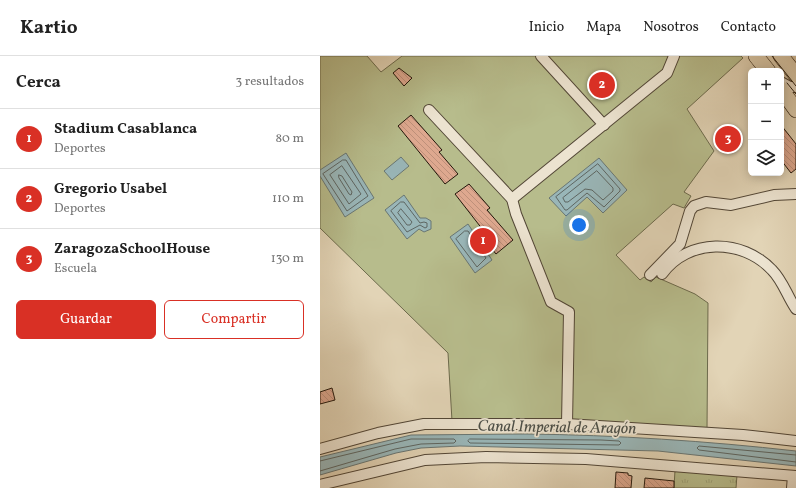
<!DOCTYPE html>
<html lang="es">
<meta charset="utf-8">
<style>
:root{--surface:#fff;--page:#f6f6f6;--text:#222;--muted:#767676;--line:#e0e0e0;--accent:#d93025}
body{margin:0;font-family:Vollkorn,serif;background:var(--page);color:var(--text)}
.controls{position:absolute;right:12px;top:12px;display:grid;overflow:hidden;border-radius:6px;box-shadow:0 2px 10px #0003}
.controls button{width:36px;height:36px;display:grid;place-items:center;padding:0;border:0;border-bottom:1px solid var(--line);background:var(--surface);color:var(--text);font:20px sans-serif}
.you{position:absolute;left:259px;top:169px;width:14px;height:14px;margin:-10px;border:3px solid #fff;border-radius:50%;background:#1a73e8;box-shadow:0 0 0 6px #1a73e833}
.badge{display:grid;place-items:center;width:26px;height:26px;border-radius:50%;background:var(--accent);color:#fff;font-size:13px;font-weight:700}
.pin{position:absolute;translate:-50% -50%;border:2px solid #fff;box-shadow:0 1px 4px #0006}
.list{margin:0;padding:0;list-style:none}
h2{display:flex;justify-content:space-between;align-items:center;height:52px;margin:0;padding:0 16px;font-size:17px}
h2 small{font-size:13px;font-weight:400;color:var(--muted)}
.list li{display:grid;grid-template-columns:26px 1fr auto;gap:12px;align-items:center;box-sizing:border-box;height:60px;padding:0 16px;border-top:1px solid var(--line)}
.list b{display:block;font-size:15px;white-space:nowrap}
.list p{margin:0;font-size:13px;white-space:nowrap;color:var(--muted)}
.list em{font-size:13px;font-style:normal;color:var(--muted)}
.actions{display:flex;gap:8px;padding:12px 16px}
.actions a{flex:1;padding:9px 0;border:1px solid var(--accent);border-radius:6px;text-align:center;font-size:14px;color:var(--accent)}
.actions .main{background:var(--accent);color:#fff}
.icon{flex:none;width:22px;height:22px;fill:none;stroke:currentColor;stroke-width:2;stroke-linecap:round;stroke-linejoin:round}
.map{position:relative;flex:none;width:476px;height:432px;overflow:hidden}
header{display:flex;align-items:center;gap:24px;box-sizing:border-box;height:56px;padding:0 20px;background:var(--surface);border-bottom:1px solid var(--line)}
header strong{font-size:19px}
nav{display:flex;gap:22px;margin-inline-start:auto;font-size:14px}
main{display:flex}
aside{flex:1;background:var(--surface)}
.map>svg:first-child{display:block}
</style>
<header>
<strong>Kartio</strong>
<nav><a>Inicio</a><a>Mapa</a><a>Nosotros</a><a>Contacto</a></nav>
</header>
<main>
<aside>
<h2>Cerca<small>3 resultados</small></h2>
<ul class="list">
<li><span class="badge">1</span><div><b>Stadium Casablanca</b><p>Deportes</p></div><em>80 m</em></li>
<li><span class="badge">2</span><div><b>Gregorio Usabel</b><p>Deportes</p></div><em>110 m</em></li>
<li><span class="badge">3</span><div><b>ZaragozaSchoolHouse</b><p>Escuela</p></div><em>130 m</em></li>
</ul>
<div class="actions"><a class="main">Guardar</a><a>Compartir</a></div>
</aside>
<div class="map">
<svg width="476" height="432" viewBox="0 0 476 432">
<defs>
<pattern id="grass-tufts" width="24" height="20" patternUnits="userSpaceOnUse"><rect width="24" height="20" fill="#b7bc8c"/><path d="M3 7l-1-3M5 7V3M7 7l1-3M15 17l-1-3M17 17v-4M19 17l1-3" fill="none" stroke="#9da177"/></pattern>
<pattern id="building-back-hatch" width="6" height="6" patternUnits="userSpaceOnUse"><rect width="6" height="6" fill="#dea88f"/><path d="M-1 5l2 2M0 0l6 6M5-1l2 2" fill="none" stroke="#be907a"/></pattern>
</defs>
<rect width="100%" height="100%" fill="#e2d4b6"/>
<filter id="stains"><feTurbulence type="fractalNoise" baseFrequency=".005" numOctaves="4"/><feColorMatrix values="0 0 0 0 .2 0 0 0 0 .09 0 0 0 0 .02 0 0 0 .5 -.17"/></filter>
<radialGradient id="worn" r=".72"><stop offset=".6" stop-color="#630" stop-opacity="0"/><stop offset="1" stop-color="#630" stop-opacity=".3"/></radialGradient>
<polygon fill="url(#grass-tufts)" stroke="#6c6a4c" points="355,414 417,419 416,432 354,432"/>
<polygon fill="#b7bc8c" stroke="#6c6a4c" points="0,0 47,0 61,16 82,0 421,0 423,2 367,53 394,95 364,136 371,140 364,152 353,148 296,199 320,224 324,221 331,226 336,221 375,238 388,247 387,373 132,365 128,297 0,172"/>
<g fill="#99b6b8" stroke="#697673">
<polygon points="26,97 54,142 25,161 0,120 0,114"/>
<polygon points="81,101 89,110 72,124 64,115"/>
<polygon points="279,102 307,134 283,157 267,141 246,160 229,142"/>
<polygon points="84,139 100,162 106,162 111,165 111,173 104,176 99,173 87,183 65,154"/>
<polygon points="148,168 172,204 155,217 130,181"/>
<path d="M206 378C296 379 387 385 476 395V410L338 395 140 390 101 392 76 397 0 419V401L91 379Z"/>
</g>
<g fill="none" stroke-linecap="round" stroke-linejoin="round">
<g stroke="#5e6662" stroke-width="1">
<polygon points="23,104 26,104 48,140 27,155 3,118"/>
<polygon points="278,108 300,133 300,135 284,151 267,137 247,154 245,154 236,141"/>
<polygon points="22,110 41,138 29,148 10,119"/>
<polygon points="277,115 293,132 293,135 283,144 272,134 265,133 248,146 245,146 243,142"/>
<polygon points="19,119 22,120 32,136 31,139 29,138 19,122"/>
<polygon points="81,146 84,146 100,167 104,166 107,167 107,171 105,172 100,169 87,176 71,155"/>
<polygon points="81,153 92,166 90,169 87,169 78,157"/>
<polygon points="145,175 148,175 166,202 157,211 136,183"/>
<polygon points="150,383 281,384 299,385 301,387 299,389 150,387 148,385"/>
<polyline points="476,399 379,390 377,392 379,394 476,406"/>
<polyline points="0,405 91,383 134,383 136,385 134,387 101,388 75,393 0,415"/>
</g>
</g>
<g fill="url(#building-back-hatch)" stroke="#22170b">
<polygon points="79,12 92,22 84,30 73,17"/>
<polygon points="91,59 122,94 119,96 138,118 125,128 78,70"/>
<polygon points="461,69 476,88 476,113 471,117 461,104"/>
<polygon points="149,128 170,152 167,154 193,184 176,198 159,177 163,174 135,138"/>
<polygon points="12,332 15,344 0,348 0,336"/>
<polygon points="296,416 308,417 308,419 312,420 311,432 295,432"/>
<polygon points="325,422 354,425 354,432 324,432"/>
</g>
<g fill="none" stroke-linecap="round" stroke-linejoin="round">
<g stroke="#524636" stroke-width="12">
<g id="minor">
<polyline points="221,0 284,69"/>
<polyline points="461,26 470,31 476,31"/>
<polyline points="109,54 192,143 196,158 231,246 249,256 247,368"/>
<polyline points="192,143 347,17 354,0"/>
<path d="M342 218C368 182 422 182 452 214 463 225 467 240 476 253"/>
<polyline points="330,219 360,188 370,155 374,150 386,146 411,149 454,139 476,138"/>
<polyline points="0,393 58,377 104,368 247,368 423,379 476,385"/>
<polyline points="0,429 105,404 166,401 266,403 476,420"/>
<polyline points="472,432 473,420"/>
</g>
</g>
<g stroke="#22170b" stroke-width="16">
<g id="highway">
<polyline points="436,0 448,15"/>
<polyline points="461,0 476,19"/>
<polyline points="461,33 476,54"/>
</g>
</g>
<use href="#minor" stroke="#ece3d0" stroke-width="10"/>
<use href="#highway" stroke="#e2d4b6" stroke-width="15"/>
<g stroke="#22170b" stroke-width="1">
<polyline points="452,0 476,30"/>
<polyline points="467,27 476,38"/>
</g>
</g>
<g text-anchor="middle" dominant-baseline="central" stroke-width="3.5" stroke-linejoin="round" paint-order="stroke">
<g font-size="16" font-style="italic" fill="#4c4f48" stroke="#ece3d0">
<text transform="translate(237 372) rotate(1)">Canal Imperial de Aragón</text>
</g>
</g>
<rect width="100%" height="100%" filter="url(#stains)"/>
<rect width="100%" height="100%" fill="url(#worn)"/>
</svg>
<div class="controls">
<button>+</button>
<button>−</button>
<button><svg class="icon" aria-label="layers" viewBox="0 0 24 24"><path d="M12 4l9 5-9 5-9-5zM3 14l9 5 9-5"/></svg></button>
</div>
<div class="you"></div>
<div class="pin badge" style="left:163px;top:185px">1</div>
<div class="pin badge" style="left:282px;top:29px">2</div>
<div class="pin badge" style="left:408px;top:83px">3</div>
</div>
</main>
